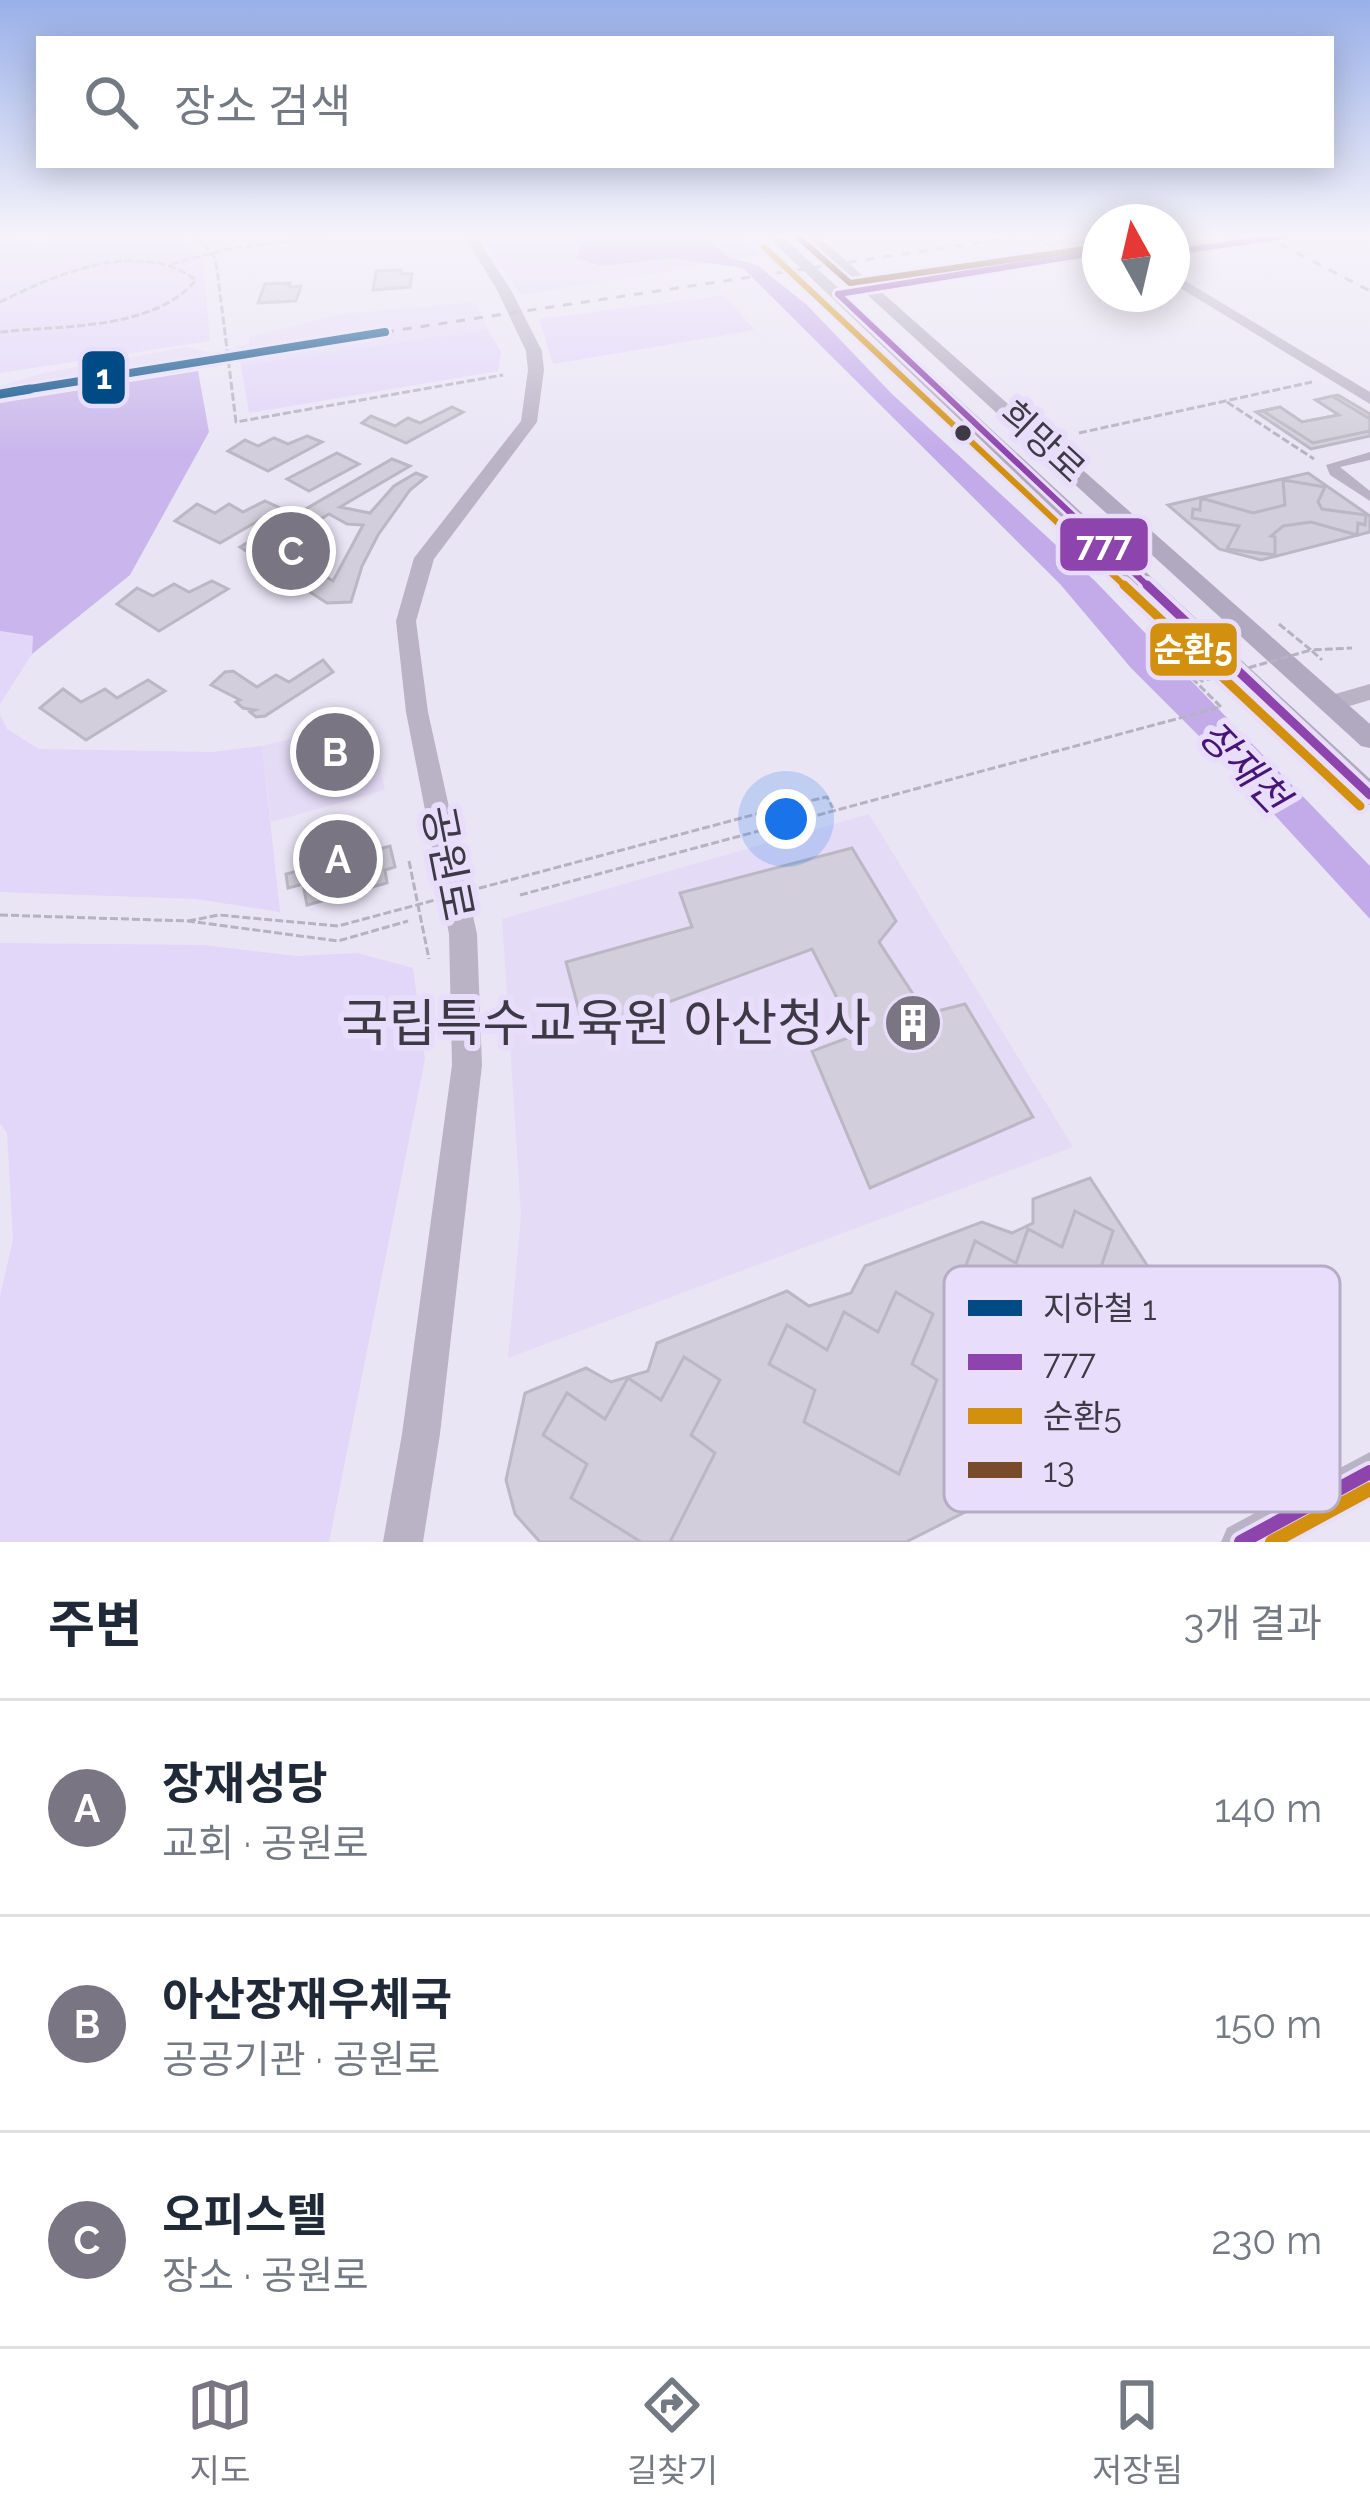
<!DOCTYPE html>
<html lang="ko">
<meta charset="utf-8">
<style>
:root{--surface:#fff;--page:#f2f2f3;--text:#1f2937;--muted:#747a83;--line:#e0e1e3;--accent:#7a7583}
body{margin:0;font-family:Raleway,"Noto Sans KR",sans-serif;background:var(--page);color:var(--text)}
.compass{position:absolute;left:1082px;top:204px;width:108px;height:108px;border-radius:50%;background:var(--surface);box-shadow:0 6px 30px #0003;rotate:352deg}
.you{position:absolute;left:786px;top:819px;width:42px;height:42px;margin:-30px;border:9px solid #fff;border-radius:50%;background:#1a73e8;box-shadow:0 0 0 18px #1a73e833}
.badge{display:grid;place-items:center;width:78px;height:78px;border-radius:50%;background:var(--accent);color:#fff;font-size:39px;font-weight:700}
.pin{position:absolute;translate:-50% -50%;border:6px solid #fff;box-shadow:0 3px 12px #0006}
.list{margin:0;padding:0;list-style:none}
h2{display:flex;justify-content:space-between;align-items:center;height:156px;margin:0;padding:0 48px;font-size:51px}
h2 small{font-size:39px;font-weight:400;color:var(--muted)}
.list li{display:grid;grid-template-columns:78px 1fr auto;gap:36px;align-items:center;box-sizing:border-box;height:216px;padding:0 48px;border-top:3px solid var(--line)}
.list b{display:block;font-size:45px;white-space:nowrap}
.list p{margin:0;font-size:39px;white-space:nowrap;color:var(--muted)}
.list em{font-size:39px;font-style:normal;color:var(--muted)}
.icon{flex:none;width:66px;height:66px;fill:none;stroke:currentColor;stroke-width:2;stroke-linecap:round;stroke-linejoin:round}
.map{position:relative;flex:none;width:1370px;height:1542px;overflow:hidden}
.search{position:absolute;background:var(--surface);box-shadow:0 6px 30px #0003;left:36px;right:36px;top:36px;height:132px;display:flex;align-items:center;gap:30px;box-sizing:border-box;padding:0 42px;border-radius:0px;color:var(--muted);font-size:45px}
.sheet{height:804px;background:var(--surface)}
nav{display:flex;justify-content:space-around;align-items:center;box-sizing:border-box;height:168px;border-top:3px solid var(--line);background:var(--surface);font-size:33px;color:var(--muted)}
nav a{display:grid;justify-items:center;gap:6px}
nav .on{color:var(--accent)}
.map>svg:first-child{display:block}
</style>
<div class="map">
<svg width="1370" height="1542" viewBox="0 0 1370 1542">
<rect width="100%" height="100%" fill="#eae5f5"/>
<g fill="#e4dbf7">
<polygon points="475,302 488,329 241,366 236,347 249,344 249,337 340,314"/>
<polygon points="186,347 207,352 210,363 0,399 0,386 44,373"/>
<polygon points="370,719 385,790 271,822 262,746"/>
<polygon points="869,814 1073,1147 508,1358 521,1215 502,919"/>
</g>
<g fill="#e2d6f9">
<polygon points="0,236 40,243 57,236 181,236 203,258 210,341 0,373"/>
<polygon points="479,236 743,236 762,255 521,295"/>
<polygon points="724,295 755,330 553,364 539,319"/>
<polygon points="488,329 501,352 498,371 249,413 241,366"/>
<polygon points="0,631 33,636 32,654 0,704"/>
<polygon points="0,715 7,729 39,749 212,752 262,746 280,912 196,899 0,892"/>
<polygon points="0,943 203,945 296,956 357,953 413,968 425,1059 329,1542 0,1542 0,1296 13,1240 7,1133 0,1123"/>
</g>
<polygon fill="#cab6ec" points="198,371 209,432 130,575 32,654 33,636 0,631 0,403"/>
<polygon fill="#c3abea" points="571,236 705,236 729,258 757,265 807,305 892,394 1095,581 1370,866 1370,919 1236,773 1131,668 1060,584 743,268 673,258 601,266 576,258 581,249"/>
<g fill="#d2cedb" stroke="#bbb7c4" stroke-width="3" fill-rule="evenodd">
<polygon points="1036,236 1100,236 1100,242 1055,249"/>
<polygon points="401,270 401,274 412,274 410,287 373,290 376,271"/>
<polygon points="290,283 289,287 301,286 296,301 258,303 265,284"/>
<polygon points="1338,395 1370,414 1370,436 1311,449 1256,412 1280,407 1302,422 1339,415 1316,400"/>
<polygon points="1332,396 1370,419 1370,431 1313,443 1263,411 1280,407 1302,422 1339,415 1316,400"/>
<polygon points="452,407 463,412 406,443 362,423 371,416 395,426 408,418 420,423"/>
<polygon points="307,436 322,442 268,471 228,451 245,440 258,446 274,438 288,444"/>
<polygon points="337,453 359,464 309,491 287,479"/>
<path d="M392 459 410 466 340 507 370 513 394 486 416 473 426 477 410 490 378 535 362 566 351 602 327 603 240 547ZM329 514 347 524 363 525 333 581 276 546Z"/>
<polygon points="1308,473 1370,516 1370,532 1261,560 1219,549 1168,505"/>
<polygon points="1283,480 1325,487 1318,502 1322,509 1366,515 1365,525 1358,523 1357,535 1311,522 1283,526 1271,536 1275,537 1275,555 1227,549 1239,526 1192,518 1193,509 1200,510 1201,498 1253,513 1285,505"/>
<polygon points="265,501 280,508 220,543 175,521 197,504 215,513 229,504 243,512"/>
<polygon points="295,533 323,547 306,558 311,561 291,573 258,556"/>
<polygon points="212,581 228,589 159,631 117,604 137,588 153,596 174,584 189,592"/>
<polygon points="323,660 333,672 265,716 256,717 250,712 255,710 243,708 236,702 240,700 211,685 225,672 233,671 257,687 276,675 289,682"/>
<polygon points="148,680 165,691 86,740 40,708 63,689 81,702 105,689 117,698"/>
<polygon points="364,728 366,741 354,744 358,760 334,767 337,774 320,778 311,741"/>
<polygon points="390,846 395,867 385,870 387,883 307,905 303,884 288,888 286,874"/>
<polygon points="852,848 896,921 879,942 926,1014 965,1004 1033,1117 870,1188 812,1051 856,1035 812,949 585,1033 566,962 692,927 680,893"/>
<polygon points="1090,1178 1196,1340 1183,1351 1143,1369 1143,1422 906,1542 540,1542 515,1514 506,1480 525,1393 586,1368 611,1382 648,1371 657,1343 787,1291 809,1306 851,1293 865,1266 982,1222 1012,1233 1033,1223 1033,1199"/>
<polygon points="1075,1211 1113,1231 1098,1276 1123,1290 1097,1375 1002,1328 1009,1299 962,1276 975,1241 1016,1263 1028,1229 1062,1247"/>
<polygon points="896,1292 933,1314 912,1364 937,1380 899,1474 804,1422 815,1390 769,1364 787,1325 827,1350 844,1312 878,1332"/>
<polygon points="684,1357 720,1380 691,1435 715,1453 670,1542 641,1542 571,1498 587,1464 543,1435 567,1393 605,1419 628,1378 661,1400"/>
</g>
<g fill="none" stroke-linecap="round" stroke-linejoin="round">
<g stroke="#b7b2c1" stroke-width="3" stroke-dasharray="8 3" stroke-linecap="butt">
<polyline points="196,236 214,256 217,269 236,422 503,375"/>
<polyline points="171,264 228,249 331,236"/>
<path d="M0 302C56 274 140 238 196 280 153 331 61 325 0 332"/>
<polyline points="1227,402 1314,459"/>
<polyline points="1079,433 1312,382"/>
<polyline points="1279,624 1311,650 1352,648"/>
<polyline points="790,805 827,797 833,808"/>
<polyline points="409,861 429,959"/>
<polyline points="520,895 1221,707 1182,668 1197,677"/>
<polyline points="0,915 188,921 338,941 408,921"/>
</g>
<polygon fill="#bab3c6" fill-rule="evenodd" points="1370,452 1370,460 1340,467 1370,491 1370,501 1330,475 1326,465"/>
<g fill="#bab3c6" fill-rule="evenodd">
<polygon points="464,236 476,236 511,290 542,351 544,370 537,422 434,559 416,621 428,712 477,934 482,1065 440,1434 423,1542 383,1542 402,1434 452,1065 449,934 406,712 396,621 414,558 521,421 528,370 526,351 497,290"/>
<polygon points="1260,236 1292,236 1172,256 1172,248"/>
<polygon points="1100,248 1100,256 838,298 831,294"/>
<polygon points="1172,273 1370,392 1370,404 1172,283"/>
<polygon points="1370,684 1370,700 1329,712 1318,704 1321,698"/>
<polygon points="1370,1452 1370,1493 1281,1542 1221,1542 1227,1528"/>
</g>
<g fill="#b1a9bf" fill-rule="evenodd">
<polygon points="767,236 782,236 1370,779 1370,805 1360,802"/>
<polygon points="803,236 818,236 1370,724 1370,748 1361,746"/>
</g>
<g stroke="#aea9b8" stroke-width="3" stroke-dasharray="9 9" stroke-linecap="butt">
<polyline points="1265,236 1370,291"/>
<polyline points="385,332 1023,236"/>
</g>
<g stroke="#b7b2c1" stroke-width="3" stroke-dasharray="8 3" stroke-linecap="butt">
<polyline points="1197,677 1202,681 1311,650 1322,660"/>
<polyline points="188,921 219,915 338,926 790,805"/>
</g>
<g stroke="#e8defc" stroke-width="12">
<g id="bus-1-far2">
<polyline points="1172,252 1286,236"/>
<polyline points="838,294 1150,588"/>
<polyline points="838,294 1100,252"/>
</g>
</g>
<g stroke="#e8defc" stroke-width="18">
<polyline id="bus-1-far1" points="1147,585 1370,795"/>
</g>
<g stroke="#e8defc" stroke-width="22">
<polyline id="bus-1" points="1241,1542 1370,1472"/>
</g>
<g stroke="#e8defc" stroke-width="12">
<polyline id="bus-2-far2" points="764,247 1127,588"/>
</g>
<g stroke="#e8defc" stroke-width="18">
<polyline id="bus-2-far1" points="1124,585 1360,806"/>
</g>
<g stroke="#e8defc" stroke-width="22">
<polyline id="bus-2" points="1272,1542 1370,1489"/>
</g>
<g stroke="#e8defc" stroke-width="12">
<polyline id="bus-3" points="797,236 850,283 1098,247"/>
</g>
<use href="#bus-1-far2" stroke="#8e44ad" stroke-width="6"/>
<use href="#bus-1-far1" stroke="#8e44ad" stroke-width="9"/>
<use href="#bus-1" stroke="#8e44ad" stroke-width="14"/>
<use href="#bus-2-far2" stroke="#d2900e" stroke-width="6"/>
<use href="#bus-2-far1" stroke="#d2900e" stroke-width="9"/>
<use href="#bus-2" stroke="#d2900e" stroke-width="14"/>
<use href="#bus-3" stroke="#7a4b2a" stroke-width="6"/>
<g stroke="#e8defc" stroke-width="14">
<polyline id="metro-1-far1" points="11,392 385,332"/>
</g>
<g stroke="#e8defc" stroke-width="15">
<polyline id="metro-1" points="0,394 30,389"/>
</g>
<use href="#metro-1-far1" stroke="#004a85" stroke-width="8"/>
<use href="#metro-1" stroke="#004a85" stroke-width="9"/>
</g>
<linearGradient id="sky" x2="0" y2="1"><stop stop-color="#99b0e9"/><stop offset="0.52" stop-color="#f6f3fa"/><stop offset="1" stop-color="#f6f3fa" stop-opacity="0"/></linearGradient>
<rect width="1370" height="452" fill="url(#sky)"/>
<defs>
<g id="building-disc" transform="scale(3)"><circle r="9.5" fill="#7a7583" stroke="#e8defc"/><path d="M-4-6H4V6H1V3H-1V6H-4ZM-2.5-4.3h1.7v1.8h-1.7ZM.8-4.3h1.7v1.8H.8ZM-2.5-1h1.7V.8h-1.7ZM.8-1h1.7V.8H.8Z" fill="#fff"/></g>
</defs>
<g fill-rule="evenodd">
<use href="#building-disc" x="913" y="1023"/>
</g>
<circle fill="#3d3945" stroke="#e8defc" stroke-width="4.5" cx="963" cy="433" r="10"/>
<g text-anchor="middle" dominant-baseline="central" stroke-width="12" stroke-linejoin="round" paint-order="stroke">
<g font-size="36" fill="#3d3945" stroke="#e8defc">
<text transform="translate(1043 441) rotate(43)">희망로</text>
</g>
<g font-size="39" font-style="italic" fill="#471578" stroke="#e8defc">
<text transform="translate(1244 766) rotate(46)">장재천</text>
</g>
<g font-size="42" fill="#3d3945" stroke="#e8defc">
<text transform="translate(448 863) rotate(79)">공원로</text>
</g>
<g font-size="51" fill="#3d3945" stroke="#e8defc" text-anchor="end">
<text x="871" y="1023">국립특수교육원 아산청사</text>
</g>
</g>
<rect x="944" y="1266" width="396" height="246" rx="18" fill="#e8defc" stroke="#b5acc5" stroke-width="3"/>
<rect x="968" y="1300" width="54" height="16" fill="#004a85"/>
<rect x="968" y="1354" width="54" height="16" fill="#8e44ad"/>
<rect x="968" y="1408" width="54" height="16" fill="#d2900e"/>
<rect x="968" y="1462" width="54" height="16" fill="#7a4b2a"/>
<g font-size="33" fill="#3d3945">
<text x="1043" y="1320">지하철 1</text>
<text x="1043" y="1374">777</text>
<text x="1043" y="1428">순환5</text>
<text x="1043" y="1482">13</text>
</g>
<g stroke="#e8defc" stroke-width="4.5">
<rect x="80" y="349" width="47" height="57" rx="12" fill="#004a85"/>
<rect x="1058" y="516" width="92" height="57" rx="12" fill="#8e44ad"/>
<rect x="1148" y="621" width="91" height="57" rx="12" fill="#d2900e"/>
</g>
<g font-size="33" text-anchor="middle" font-weight="bold" fill="#fff">
<text x="104" y="389">1</text>
<text x="1104" y="556">777</text>
<text x="1193" y="661">순환5</text>
</g>
</svg>
<svg class="compass" viewBox="-18 -18 36 36"><path d="M0-13l5 13h-10z" fill="#e53935"/><path d="M0 13l5-13h-10z" fill="#747a83"/></svg>
<div class="you"></div>
<div class="pin badge" style="left:338px;top:859px">A</div>
<div class="pin badge" style="left:335px;top:752px">B</div>
<div class="pin badge" style="left:291px;top:551px">C</div>
<div class="search"><svg class="icon" aria-label="search" viewBox="0 0 24 24"><circle cx="10" cy="10" r="6"/><path d="M15 15l6 6"/></svg>장소 검색</div>
</div>
<section class="sheet">
<h2>주변<small>3개 결과</small></h2>
<ul class="list">
<li><span class="badge">A</span><div><b>장재성당</b><p>교회 · 공원로</p></div><em>140 m</em></li>
<li><span class="badge">B</span><div><b>아산장재우체국</b><p>공공기관 · 공원로</p></div><em>150 m</em></li>
<li><span class="badge">C</span><div><b>오피스텔</b><p>장소 · 공원로</p></div><em>230 m</em></li>
</ul>
</section>
<nav>
<a class="on"><svg class="icon" aria-label="map" viewBox="0 0 24 24"><path d="M3 6l6-2 6 2 6-2v14l-6 2-6-2-6 2zM9 4v14M15 6v14"/></svg>지도</a>
<a><svg class="icon" aria-label="directions" viewBox="0 0 24 24"><path d="M12 3l9 9-9 9-9-9zM9 14v-3h6M13 9l2 2-2 2"/></svg>길찾기</a>
<a><svg class="icon" aria-label="saved" viewBox="0 0 24 24"><path d="M7 4h10v16l-5-4-5 4z"/></svg>저장됨</a>
</nav>
